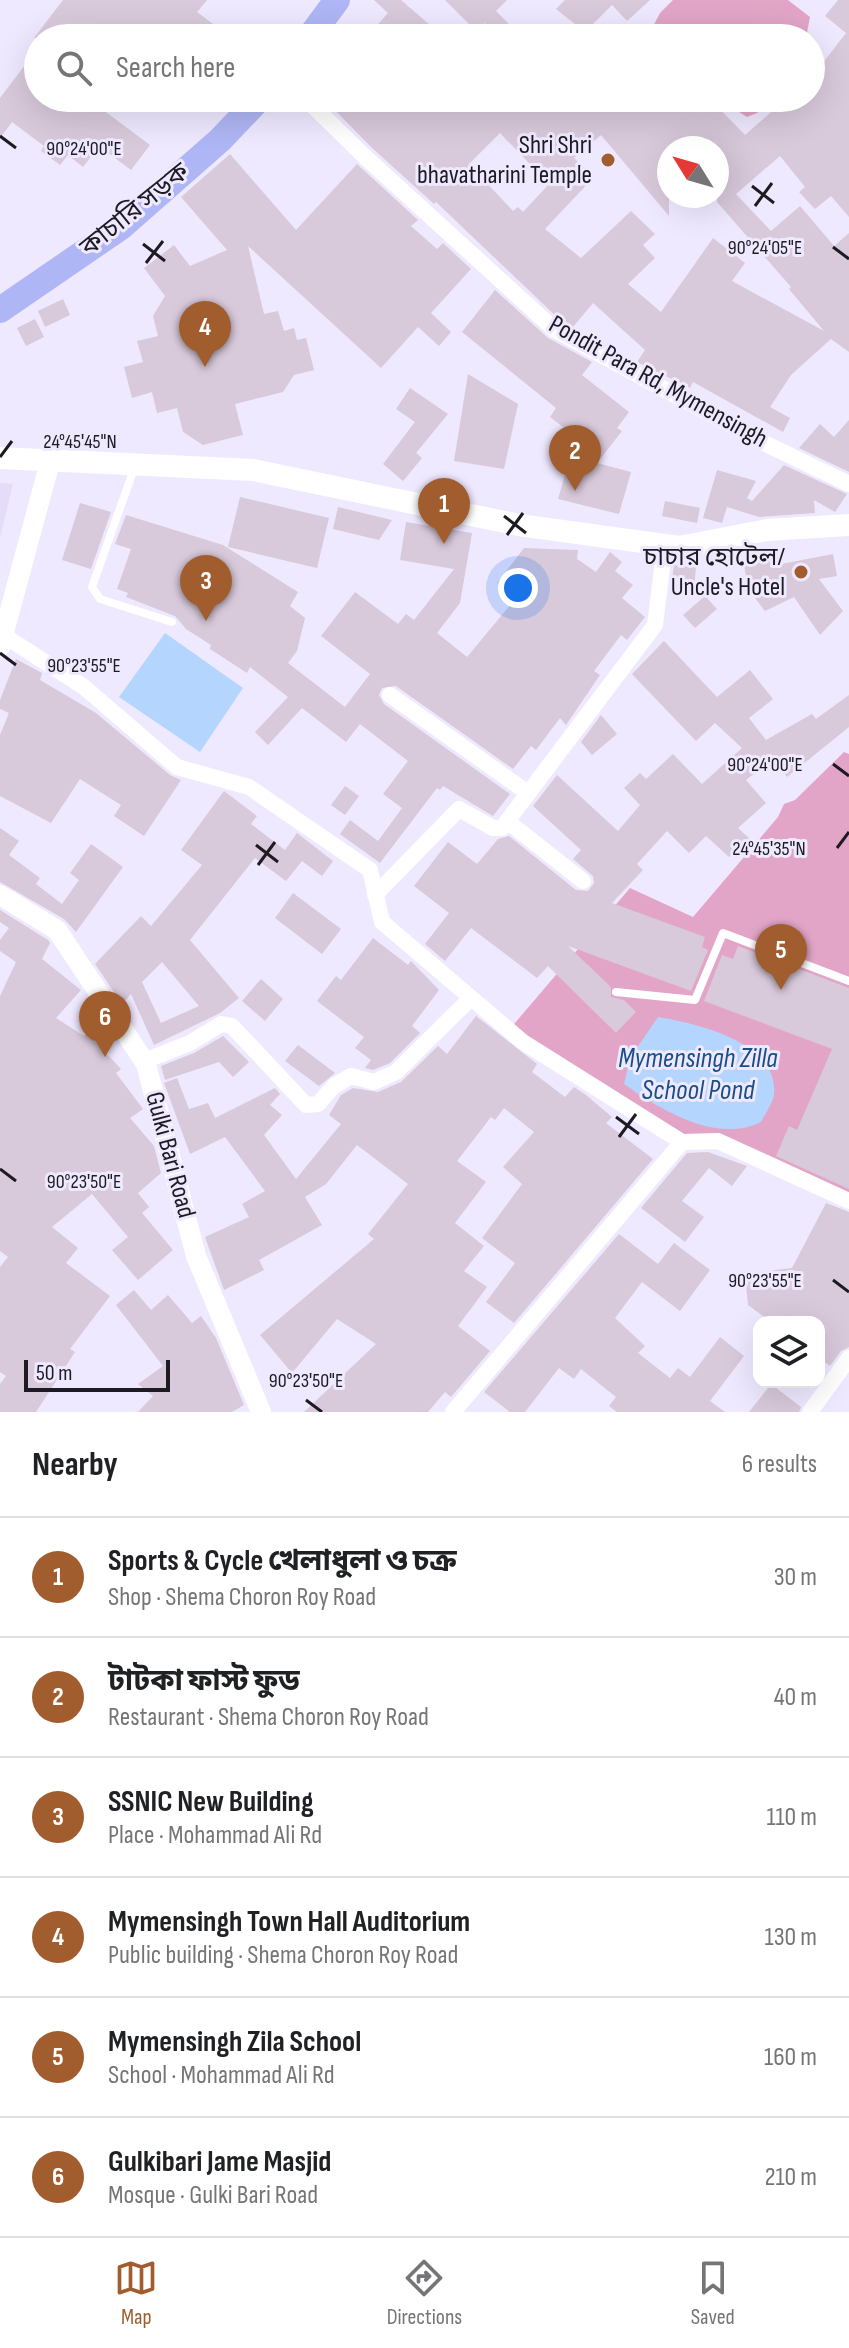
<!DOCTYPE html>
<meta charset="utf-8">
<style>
:root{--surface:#fff;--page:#f2f2f2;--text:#202124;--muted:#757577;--line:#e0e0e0;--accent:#a15d2e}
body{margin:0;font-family:"Sofia Sans Condensed","Noto Sans Bengali",sans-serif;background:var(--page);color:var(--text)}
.controls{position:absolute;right:24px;bottom:24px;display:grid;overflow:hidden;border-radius:16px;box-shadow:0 8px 32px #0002}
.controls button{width:72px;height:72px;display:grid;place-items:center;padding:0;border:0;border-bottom:2px solid var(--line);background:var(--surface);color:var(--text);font:40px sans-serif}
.compass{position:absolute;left:657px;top:136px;width:72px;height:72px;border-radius:50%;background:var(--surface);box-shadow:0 8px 32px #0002;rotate:307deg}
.scale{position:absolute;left:24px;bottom:20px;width:146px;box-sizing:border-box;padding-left:8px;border:4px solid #1d1a22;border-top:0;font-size:22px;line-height:28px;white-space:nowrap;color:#1d1a22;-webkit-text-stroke:6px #efe9ff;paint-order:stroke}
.you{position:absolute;left:518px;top:588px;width:28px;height:28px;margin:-20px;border:6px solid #fff;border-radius:50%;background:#1a73e8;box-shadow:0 0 0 12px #1a73e833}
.badge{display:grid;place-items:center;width:52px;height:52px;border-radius:50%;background:var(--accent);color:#fff;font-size:26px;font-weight:700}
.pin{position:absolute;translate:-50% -66px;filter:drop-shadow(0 2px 4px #0008)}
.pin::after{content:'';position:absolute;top:42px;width:28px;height:24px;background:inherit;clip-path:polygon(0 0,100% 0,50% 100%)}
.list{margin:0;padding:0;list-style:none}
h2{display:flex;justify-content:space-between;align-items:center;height:104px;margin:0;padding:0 32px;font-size:34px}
h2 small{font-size:26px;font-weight:400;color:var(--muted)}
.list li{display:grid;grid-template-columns:52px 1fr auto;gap:24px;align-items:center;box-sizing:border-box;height:120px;padding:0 32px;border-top:2px solid var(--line)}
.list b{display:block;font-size:30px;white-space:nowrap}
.list p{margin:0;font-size:26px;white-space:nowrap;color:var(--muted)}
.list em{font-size:26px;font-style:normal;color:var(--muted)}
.icon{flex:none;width:44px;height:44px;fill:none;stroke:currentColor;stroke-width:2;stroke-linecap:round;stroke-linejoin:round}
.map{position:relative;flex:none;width:849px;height:1412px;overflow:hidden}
.search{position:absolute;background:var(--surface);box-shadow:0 8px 32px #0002;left:24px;right:24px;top:24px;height:88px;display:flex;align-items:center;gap:20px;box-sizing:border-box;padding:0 28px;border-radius:44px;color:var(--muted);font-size:30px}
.sheet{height:824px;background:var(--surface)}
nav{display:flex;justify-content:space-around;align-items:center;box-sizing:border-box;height:112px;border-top:2px solid var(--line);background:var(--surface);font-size:22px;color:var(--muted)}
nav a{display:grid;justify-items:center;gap:4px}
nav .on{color:var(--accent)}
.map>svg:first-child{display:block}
</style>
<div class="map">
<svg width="849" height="1412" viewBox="0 0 849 1412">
<rect width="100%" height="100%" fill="#efe9ff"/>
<polygon fill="#e4dcf8" points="0,483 13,484 0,538"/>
<g fill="#e2a5c7">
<polygon points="673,0 788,0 810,17 806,38 656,38 650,32 660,13"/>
<polygon points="717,98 769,98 757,113 747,117"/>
<polygon points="844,752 849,754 849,1196 722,1137 683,1134 509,1030 630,888 693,917 778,817 784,804 795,800"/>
</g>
<g fill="#b4d5fd">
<polygon points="165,633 243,688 200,752 119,697"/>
<path d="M658 1017C695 1023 779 1042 774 1094 773 1103 765 1114 761 1122 716 1144 661 1110 624 1084L630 1058Z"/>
</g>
<g fill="#d8c9db" fill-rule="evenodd">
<polygon points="63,0 207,0 197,12 232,38 34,38"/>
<polygon points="374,0 401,0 445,38 366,38 388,13"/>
<polygon points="445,0 507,0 496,11 523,38 501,38 485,23 476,31"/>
<polygon points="565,0 650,0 627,21 612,5 585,32 556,9"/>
<path d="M838 0H849V217L831 196 815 209 799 192 805 187 780 156 736 194 771 231 800 206 834 246 849 233V352L831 339 791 375 770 407 790 418 783 432 693 382 690 388 637 362 645 350 593 303 573 327 561 321 436 202 434 204 371 147 323 98H709L745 135 787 98H811V55L822 64 846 33 825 16ZM500 133 549 184 523 212 518 207 513 211 469 164ZM601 135 669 216V148H717V202L791 287 789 289 824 331 732 281 745 263 713 238 661 312 628 284 655 258 643 245 655 234 631 211 581 258 545 229 594 177 574 158Z"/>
<polygon points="38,48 38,98 87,98 150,145 131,170 99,146 83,167 68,155 60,165 41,151 44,146 12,122 0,138 0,98"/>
<polygon points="230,154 296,230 357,164 418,220 411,226 437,249 443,243 471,269 431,313 451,332 439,346 418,327 381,368 248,246 264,314 278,311 284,331 294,328 297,340 306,338 314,370 294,375 283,392 235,404 243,435 203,445 183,432 177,408 157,413 152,392 132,398 124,367 143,362 137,341 158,336 153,316 165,296 144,268 174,245 190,266 227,250 181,197"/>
<polygon points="495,290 548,338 592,362 582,375 629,412 617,428 622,431 597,463 631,472 619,514 558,499 576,437 550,417 556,408 462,332"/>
<polygon points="63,299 70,315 45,327 38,311"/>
<polygon points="35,319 44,337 26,346 17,328"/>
<polygon points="468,374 518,404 504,469 454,461"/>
<polygon points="410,388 448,414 416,453 422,458 403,481 383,464 415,422 396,409"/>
<polygon points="849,420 849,472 799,448 820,424 834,437"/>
<polygon points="784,465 847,494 835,512 814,500 815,513 759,517 727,507 722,523 703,518 717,470 756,481 747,498 752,501"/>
<polygon points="240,497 329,518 317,568 228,547"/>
<polygon points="665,501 700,508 697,523 662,516"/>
<polygon points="80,503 111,512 91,569 62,560"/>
<polygon points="338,507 392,520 379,540 333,529"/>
<polygon points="126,515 223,545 298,592 290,606 305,618 297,651 288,663 345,707 370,674 321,636 355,592 398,624 406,614 414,620 454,569 400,560 406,522 472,533 460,603 437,633 467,657 516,598 497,583 524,548 578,550 577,559 596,572 610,552 622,562 615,571 633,585 622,598 645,617 627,640 621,635 594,671 600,675 566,725 560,718 536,750 531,746 513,769 396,686 382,688 379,695 384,704 510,794 493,816 443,786 440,790 437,788 380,863 340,834 350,820 378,841 402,808 383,794 408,761 360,724 346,742 302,708 268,745 255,732 288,697 250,667 247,673 210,649 211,645 186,629 175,616 126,597 128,593 117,589 131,549 115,544"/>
<polygon points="833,554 837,576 819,579 843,611 820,635 794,597 765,611 749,590 744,566 773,559 776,565"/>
<polygon points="674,565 696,567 694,589 671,586"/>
<polygon points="705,596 717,609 695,628 683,615"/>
<polygon points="664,641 717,697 750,670 773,699 749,718 766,740 812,714 816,719 849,695 849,727 787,777 773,759 746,780 766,803 738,828 749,838 729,857 706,836 689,853 667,831 637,864 643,870 612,903 705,937 702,947 708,950 691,991 568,946 611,987 611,997 624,1000 636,1012 616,1033 548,966 537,978 471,928 445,961 425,944 449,913 414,886 448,842 477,864 498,839 509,836 576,890 588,891 594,883 593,876 573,859 581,850 533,806 557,775 618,831 640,805 624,788 640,773 646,779 673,754 702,784 742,748 715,723 696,741 632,674"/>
<polygon points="16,659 42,673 40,680 96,713 170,775 181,780 144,836 114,816 121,805 80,779 51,823 0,796 0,735 9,713 0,709 0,700"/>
<polygon points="601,715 617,734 592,755 581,742"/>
<polygon points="345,786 359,796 345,815 331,805"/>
<path d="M224 791 257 816 251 824 285 850 297 833 333 861 322 876 302 861 286 881 255 858 190 940 239 998 220 1013 154 1045 131 994 122 1004 95 964 141 916 151 926 202 865 181 850ZM162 962 199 1006 161 1023 142 982Z"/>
<polygon points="0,828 19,841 9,855 40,878 36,884 62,904 79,880 70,873 91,844 123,867 76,932 64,919 0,882"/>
<polygon points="293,893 341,929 322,954 275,918"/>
<polygon points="0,910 48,940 50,943 42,959 81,990 56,1018 84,1036 87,1033 121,1069 116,1073 143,1109 130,1118 154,1146 161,1173 138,1193 149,1207 142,1213 173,1250 138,1280 112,1250 128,1237 92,1194 52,1227 78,1248 66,1263 110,1296 70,1349 75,1352 36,1412 0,1412 0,1384 6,1376 0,1372 0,1267 8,1257 0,1251 0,996 16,962 0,951 0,940 9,928 0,922"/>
<polygon points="373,938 408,965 411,961 439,990 412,1026 420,1033 390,1063 373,1070 365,1068 371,1060 355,1048 364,1037 317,1001 336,976 341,980"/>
<polygon points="738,946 849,988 849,1189 776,1156 789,1126 797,1130 832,1049 704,1001 722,955 733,959"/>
<polygon points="261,979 283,999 265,1021 242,1001"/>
<polygon points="476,1016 537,1064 532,1072 565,1097 574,1087 586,1095 612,1117 606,1123 653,1159 514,1323 486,1302 515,1263 482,1238 522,1184 503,1167 534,1132 504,1108 495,1120 491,1117 457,1161 486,1182 455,1223 484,1246 464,1271 487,1287 458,1326 490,1351 451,1397 445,1392 428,1412 304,1412 376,1344 337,1319 292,1373 260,1335 374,1239 368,1234 408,1184 357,1145 326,1184 305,1197 322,1225 259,1260 264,1270 224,1290 205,1237 249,1217 242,1204 265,1191 225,1137 190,1154 164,1083 177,1078 189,1109 208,1103 215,1118 275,1088 280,1094 270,1105 282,1115 264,1135 296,1179 341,1124 329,1115 341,1095 353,1088 378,1092 401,1082 438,1046 447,1054"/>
<polygon points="223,1036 249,1062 233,1077 219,1062 165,1080 161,1066 194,1053"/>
<polygon points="298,1045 335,1073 319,1086 285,1061"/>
<polygon points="708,1152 747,1166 732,1186 709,1168 682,1201 704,1217 685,1242 641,1208 687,1153"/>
<polygon points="826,1203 849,1212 849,1347 841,1351 830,1366 819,1358 819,1322 771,1322 748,1305 745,1274 792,1268"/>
<polygon points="619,1234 658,1264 674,1243 710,1270 680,1311 642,1282 615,1318 645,1346 638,1353 670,1378 678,1368 690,1377 720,1337 744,1356 710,1401 725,1412 617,1412 609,1406 616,1397 581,1369 574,1379 559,1368 525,1412 510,1412 484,1392"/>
<polygon points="134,1290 151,1310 168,1295 192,1323 201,1316 216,1338 244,1405 232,1412 138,1412 153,1396 138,1384 163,1366 116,1305"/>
<polygon points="771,1384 801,1407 799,1412 749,1412"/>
</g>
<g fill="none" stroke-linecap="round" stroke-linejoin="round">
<g stroke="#fff" stroke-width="8">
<polyline points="135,466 92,587 100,599 172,622"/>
<polyline points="616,992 695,1000 723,933 849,981"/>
</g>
<g stroke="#fff" stroke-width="16">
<polyline points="305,98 363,155 555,330 762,442 849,484"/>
<polyline points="3,635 84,687 177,767 249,787 370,870 382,922 523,1042 682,1142 718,1141 849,1201"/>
<polyline points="390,695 528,793"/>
<polyline points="507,821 583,881"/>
<polyline points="375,895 459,809 493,828 502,828 655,625 665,545"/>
<polyline points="144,1061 190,1043 221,1024 232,1026 306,1105 318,1104 334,1086 351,1076 374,1082 396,1072 471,998"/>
<polyline points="453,1412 682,1142"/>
<polyline points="810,1412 849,1358"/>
</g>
<g stroke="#fff" stroke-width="20">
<polyline points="0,647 50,462"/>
<polyline points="0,895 57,930 146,1064 196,1256 261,1412"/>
</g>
<polyline stroke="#fff" stroke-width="22" points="0,458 253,470 519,525 679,547 767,530 849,525"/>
<g stroke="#afb6f5" stroke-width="26">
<polyline points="309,38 337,0"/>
<polyline points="0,310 121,227 220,140 260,98"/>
</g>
</g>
<path fill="none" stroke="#1d1a22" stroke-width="3" d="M0 136 16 148M752 186 774 203M755 206 772 183M143 244 165 261M833 247 849 259M146 263 163 241M0 457 12 441M504 516 526 533M507 535 523 513M0 653 16 665M833 764 849 776M256 845 278 862M837 848 849 832M258 865 275 842M616 1117 639 1134M619 1137 636 1114M0 1169 16 1181M833 1280 849 1292M306 1400 322 1412"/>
<g fill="#a15d2e" stroke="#efe9ff" stroke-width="3">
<circle cx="608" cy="160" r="8"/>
<circle cx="801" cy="572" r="8"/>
</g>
<g text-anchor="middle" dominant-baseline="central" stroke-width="6" stroke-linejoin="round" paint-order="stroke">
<g font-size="26" fill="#1d1a22" stroke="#efe9ff" text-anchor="end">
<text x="592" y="145">Shri Shri<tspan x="592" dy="30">bhavatharini Temple</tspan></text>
<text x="785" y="557">চাচার হোটেল/<tspan x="785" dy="30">Uncle's Hotel</tspan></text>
</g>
<g font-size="26" fill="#1d1a22" stroke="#efe9ff">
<text transform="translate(135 210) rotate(-39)">কাচারি সড়ক</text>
<text transform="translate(658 382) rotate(29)">Pondit Para Rd, Mymensingh</text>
<text transform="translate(170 1155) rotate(75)">Gulki Bari Road</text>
</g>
<g font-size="28" font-style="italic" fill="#194f89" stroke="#efe9ff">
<text x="698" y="1058">Mymensingh Zilla<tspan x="698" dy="32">School Pond</tspan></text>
</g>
</g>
<g font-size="20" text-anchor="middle" fill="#1d1a22" stroke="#efe9ff" stroke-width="6" stroke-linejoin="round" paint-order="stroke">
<text x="84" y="155">90°24'00"E</text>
<text x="765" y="254">90°24'05"E</text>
<text x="80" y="448">24°45'45"N</text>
<text x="84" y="672">90°23'55"E</text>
<text x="765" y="771">90°24'00"E</text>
<text x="769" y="855">24°45'35"N</text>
<text x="84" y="1188">90°23'50"E</text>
<text x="765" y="1287">90°23'55"E</text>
<text x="306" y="1387">90°23'50"E</text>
</g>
</svg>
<div class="controls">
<button><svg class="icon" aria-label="layers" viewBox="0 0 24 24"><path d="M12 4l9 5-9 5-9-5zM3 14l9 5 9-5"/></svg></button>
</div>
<svg class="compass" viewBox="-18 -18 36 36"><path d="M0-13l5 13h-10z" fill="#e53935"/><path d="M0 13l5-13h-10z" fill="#757577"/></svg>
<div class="scale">50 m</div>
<div class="you"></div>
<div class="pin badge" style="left:444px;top:544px">1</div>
<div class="pin badge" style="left:575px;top:491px">2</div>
<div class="pin badge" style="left:206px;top:621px">3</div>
<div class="pin badge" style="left:205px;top:367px">4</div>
<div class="pin badge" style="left:781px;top:990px">5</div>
<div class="pin badge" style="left:105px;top:1057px">6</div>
<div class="search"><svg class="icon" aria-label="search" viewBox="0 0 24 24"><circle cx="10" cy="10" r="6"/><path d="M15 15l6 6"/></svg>Search here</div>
</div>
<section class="sheet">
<h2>Nearby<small>6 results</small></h2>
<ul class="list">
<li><span class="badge">1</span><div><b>Sports &amp; Cycle খেলাধুলা ও চক্র</b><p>Shop · Shema Choron Roy Road</p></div><em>30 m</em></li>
<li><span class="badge">2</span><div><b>টাটকা ফাস্ট ফুড</b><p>Restaurant · Shema Choron Roy Road</p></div><em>40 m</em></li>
<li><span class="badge">3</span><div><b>SSNIC New Building</b><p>Place · Mohammad Ali Rd</p></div><em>110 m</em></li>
<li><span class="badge">4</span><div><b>Mymensingh Town Hall Auditorium</b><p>Public building · Shema Choron Roy Road</p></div><em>130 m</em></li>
<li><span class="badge">5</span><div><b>Mymensingh Zila School</b><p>School · Mohammad Ali Rd</p></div><em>160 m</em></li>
<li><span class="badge">6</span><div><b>Gulkibari Jame Masjid</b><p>Mosque · Gulki Bari Road</p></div><em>210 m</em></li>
</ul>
</section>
<nav>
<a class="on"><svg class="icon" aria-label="map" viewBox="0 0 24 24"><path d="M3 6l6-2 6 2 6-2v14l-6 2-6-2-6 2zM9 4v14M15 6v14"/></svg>Map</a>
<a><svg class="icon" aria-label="directions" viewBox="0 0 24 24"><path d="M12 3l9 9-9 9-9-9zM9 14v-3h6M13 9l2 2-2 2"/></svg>Directions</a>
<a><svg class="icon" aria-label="saved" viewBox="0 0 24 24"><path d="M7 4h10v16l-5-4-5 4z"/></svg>Saved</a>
</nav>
